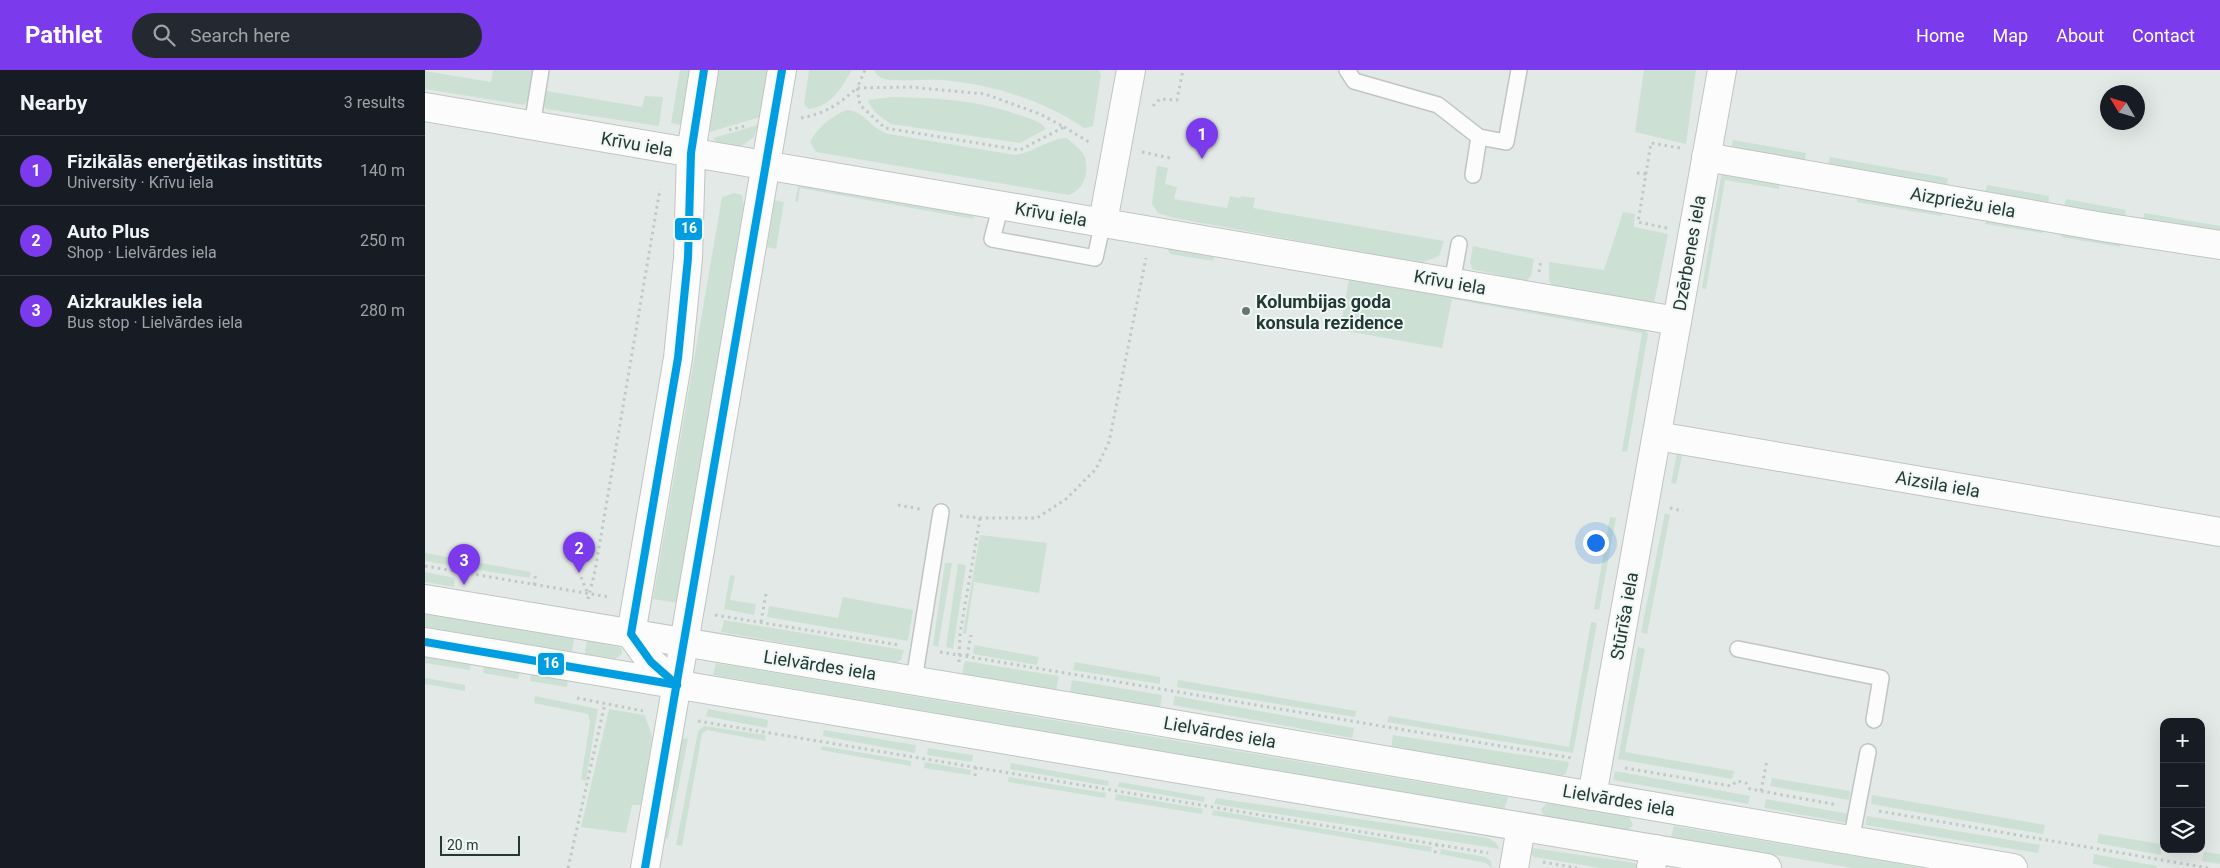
<!DOCTYPE html>
<meta charset="utf-8">
<style>
:root{--surface:#171b24;--page:#242831;--text:#f1f3f6;--muted:#9ea1a6;--line:#363941;--accent:#7c3aed}
body{margin:0;font-family:Roboto,sans-serif;background:var(--page);color:var(--text)}
.controls{position:absolute;right:15px;bottom:15px;display:grid;overflow:hidden;border-radius:10px;box-shadow:0 5px 20px #0002}
.controls button{width:45px;height:45px;display:grid;place-items:center;padding:0;border:0;border-bottom:1px solid var(--line);background:var(--surface);color:var(--text);font:25px sans-serif}
.compass{position:absolute;left:1675px;top:15px;width:45px;height:45px;border-radius:50%;background:var(--surface);box-shadow:0 5px 20px #0002;rotate:308deg}
.scale{position:absolute;left:15px;bottom:12px;width:80px;box-sizing:border-box;padding-left:5px;border:2px solid #223a35;border-top:0;font-size:14px;line-height:18px;white-space:nowrap;color:#223a35;-webkit-text-stroke:4px #f1f7f5;paint-order:stroke}
.you{position:absolute;left:1170px;top:472px;width:18px;height:18px;margin:-12px;border:4px solid #fff;border-radius:50%;background:#1a73e8;box-shadow:0 0 0 8px #1a73e833}
.badge{display:grid;place-items:center;width:32px;height:32px;border-radius:50%;background:var(--accent);color:#fff;font-size:16px;font-weight:700}
.pin{position:absolute;translate:-50% -41px;filter:drop-shadow(0 1px 2px #0008)}
.pin::after{content:'';position:absolute;top:26px;width:18px;height:15px;background:inherit;clip-path:polygon(0 0,100% 0,50% 100%)}
.list{margin:0;padding:0;list-style:none}
h2{display:flex;justify-content:space-between;align-items:center;height:65px;margin:0;padding:0 20px;font-size:21px}
h2 small{font-size:16px;font-weight:400;color:var(--muted)}
.list li{display:grid;grid-template-columns:32px 1fr auto;gap:15px;align-items:center;box-sizing:border-box;height:70px;padding:0 20px;border-top:1px solid var(--line)}
.list b{display:block;font-size:19px;white-space:nowrap}
.list p{margin:0;font-size:16px;white-space:nowrap;color:var(--muted)}
.list em{font-size:16px;font-style:normal;color:var(--muted)}
.icon{flex:none;width:28px;height:28px;fill:none;stroke:currentColor;stroke-width:2;stroke-linecap:round;stroke-linejoin:round}
.map{position:relative;flex:none;width:1795px;height:798px;overflow:hidden}
header{display:flex;align-items:center;gap:30px;box-sizing:border-box;height:70px;padding:0 25px;background:var(--accent);color:#fff}
header strong{font-size:24px}
nav{display:flex;gap:28px;margin-inline-start:auto;font-size:18px}
.search{width:350px;height:45px;background:var(--page);display:flex;align-items:center;gap:12px;box-sizing:border-box;padding:0 18px;border-radius:28px;color:var(--muted);font-size:19px}
main{display:flex}
aside{flex:1;background:var(--surface)}
.map>svg:first-child{display:block}
</style>
<header>
<strong>Pathlet</strong>
<div class="search"><svg class="icon" aria-label="search" viewBox="0 0 24 24"><circle cx="10" cy="10" r="6"/><path d="M15 15l6 6"/></svg>Search here</div>
<nav><a>Home</a><a>Map</a><a>About</a><a>Contact</a></nav>
</header>
<main>
<aside>
<h2>Nearby<small>3 results</small></h2>
<ul class="list">
<li><span class="badge">1</span><div><b>Fizikālās enerģētikas institūts</b><p>University · Krīvu iela</p></div><em>140 m</em></li>
<li><span class="badge">2</span><div><b>Auto Plus</b><p>Shop · Lielvārdes iela</p></div><em>250 m</em></li>
<li><span class="badge">3</span><div><b>Aizkraukles iela</b><p>Bus stop · Lielvārdes iela</p></div><em>280 m</em></li>
</ul>
</aside>
<div class="map">
<svg width="1795" height="798" viewBox="0 0 1795 798">
<rect width="100%" height="100%" fill="#e3e9e6"/>
<g fill="#cce1d4">
<polygon points="68,0 109,0 105,28 99,35 0,19 0,1 66,12"/>
<polygon points="255,0 265,0 256,55 246,53"/>
<polygon points="292,0 343,0 335,47 285,62 283,57"/>
<path d="M384 0H427C416 18 407 36 384 39L379 34Z"/>
<path d="M449 0H674L676 5 668 56 659 58C620 31 566 14 518 10 501 9 476 12 460 9 455 8 451 5 449 0Z"/>
<polygon points="1219,0 1271,0 1261,74 1210,62"/>
<polygon points="122,21 217,37 220,26 238,27 234,56 121,39 119,35"/>
<path d="M467 27C512 28 552 30 594 45 603 48 616 51 621 59L595 73 466 54C456 47 447 42 443 30Z"/>
<path d="M421 40C443 42 443 58 464 64L590 85C610 82 622 69 642 68 647 73 656 79 659 85 665 101 660 119 644 125L391 82 385 72C394 56 404 48 421 40Z"/>
<polygon points="333,55 329,67 315,77 293,74 288,68"/>
<polygon points="1308,70 1381,83 1379,93 1306,79"/>
<polygon points="1405,87 1523,108 1522,118 1403,97"/>
<polygon points="732,96 743,98 740,114 752,117 749,129 802,138 805,126 815,128 816,126 830,128 828,138 1019,171 1014,186 996,193 749,148 733,143 727,134"/>
<polygon points="1300,102 1355,110 1354,119 1300,110 1281,219 1277,218 1296,106"/>
<polygon points="374,113 549,145 548,149 375,118 373,132 370,131"/>
<polygon points="1562,115 1624,126 1623,135 1560,124"/>
<polygon points="1433,120 1518,137 1517,146 1432,132"/>
<polygon points="309,123 317,125 319,137 253,533 228,529 297,127"/>
<polygon points="1641,129 1701,140 1700,147 1639,137"/>
<polygon points="350,130 359,132 351,179 342,177"/>
<polygon points="1198,142 1210,144 1209,157 1243,164 1229,233 1127,215 1124,211 1124,192 1179,200"/>
<polygon points="1562,143 1620,153 1617,163 1560,154"/>
<polygon points="1719,143 1795,156 1795,165 1718,151"/>
<polygon points="1637,157 1696,167 1695,177 1636,167"/>
<polygon points="740,173 790,181 788,191 745,184"/>
<polygon points="1048,176 1109,189 1106,206 1101,211 1047,199 1045,192"/>
<polygon points="924,209 1220,259 1223,264 1202,382 1197,381 1217,263 1027,229 1017,278 915,260"/>
<polygon points="1258,382 1251,414 1246,413 1252,383"/>
<polygon points="1240,443 1245,445 1222,564 1216,562"/>
<polygon points="1185,447 1191,448 1174,540 1169,539"/>
<polygon points="555,465 622,473 614,523 549,512 541,564 538,563"/>
<polygon points="0,483 106,502 104,508 0,491"/>
<polygon points="520,493 527,493 513,577 508,575"/>
<polygon points="533,494 541,495 528,579 521,577"/>
<polygon points="0,502 30,508 29,517 0,512"/>
<polygon points="305,505 310,506 305,530 331,534 329,545 299,539"/>
<polygon points="418,527 488,540 483,571 342,547 344,536 413,548"/>
<polygon points="0,543 149,568 147,582 0,557"/>
<polygon points="299,550 479,580 476,590 471,593 296,562"/>
<polygon points="1166,552 1172,553 1148,683 962,652 964,646 1144,677"/>
<polygon points="162,570 192,576 197,579 197,584 190,589 160,584"/>
<polygon points="549,575 614,587 612,595 548,584"/>
<polygon points="1213,577 1220,579 1200,682 1309,701 1307,709 1193,689"/>
<polygon points="0,585 46,592 45,600 0,593"/>
<polygon points="540,591 634,606 631,621 537,604"/>
<polygon points="650,592 735,607 735,614 648,600"/>
<polygon points="291,593 1083,727 1079,740 288,605"/>
<polygon points="59,596 95,602 93,609 58,603"/>
<polygon points="106,603 143,609 142,617 105,611"/>
<polygon points="0,608 40,615 40,621 0,614"/>
<polygon points="647,610 737,625 735,638 645,623"/>
<polygon points="753,610 931,641 930,647 752,617"/>
<polygon points="110,626 173,639 161,711 156,709 165,652 163,644 109,633"/>
<polygon points="750,626 929,658 927,668 748,635"/>
<polygon points="184,639 220,645 227,667 218,735 207,735 201,763 156,757"/>
<polygon points="283,639 343,650 342,658 281,646"/>
<polygon points="279,656 341,665 340,671 282,660 277,664 257,776 251,775 273,661"/>
<polygon points="399,660 491,675 490,683 398,666"/>
<polygon points="968,665 1144,692 1141,704 1133,706 966,679"/>
<polygon points="257,668 263,669 243,769 238,768"/>
<polygon points="397,676 486,691 486,696 396,680"/>
<polygon points="503,678 548,685 547,692 502,685"/>
<polygon points="500,692 546,700 545,705 499,698"/>
<polygon points="586,693 684,711 683,716 585,699"/>
<polygon points="1190,701 1325,726 1323,734 1188,710"/>
<polygon points="584,707 681,723 680,728 583,712"/>
<polygon points="1347,708 1425,721 1424,730 1345,716"/>
<polygon points="694,712 780,727 779,732 693,717"/>
<polygon points="691,724 778,739 777,744 690,730"/>
<polygon points="1447,725 1620,755 1618,764 1446,734"/>
<polygon points="791,728 1063,768 1071,773 1075,779 789,734"/>
<polygon points="1341,729 1424,744 1423,753 1339,738"/>
<polygon points="1122,733 1204,747 1208,755 1202,761 1119,746 1116,739"/>
<polygon points="788,740 1007,777 1006,782 787,745"/>
<polygon points="1442,746 1615,775 1613,783 1440,755"/>
<polygon points="1249,756 1499,798 1427,798 1246,767"/>
<polygon points="1674,764 1736,774 1736,785 1672,773"/>
<polygon points="1107,778 1210,793 1214,798 1175,798 1109,787 1104,781"/>
<polygon points="1016,779 1060,787 1066,791 1067,798 1061,793 1015,784"/>
<polygon points="1779,782 1795,784 1795,794 1777,791"/>
<polygon points="1669,784 1732,796 1732,798 1689,798 1668,794"/>
</g>
<g fill="none" stroke-linecap="round" stroke-linejoin="round">
<g stroke="#c0c5c3" stroke-width="18">
<g id="service">
<polyline points="922,0 929,11 1013,35 1054,67"/>
<polyline points="107,56 116,0"/>
<polyline points="1048,105 1054,67 1081,72 1094,0"/>
<polyline points="576,135 567,169 670,188 678,152"/>
<polyline points="1027,213 1034,174"/>
<polyline points="1313,579 1456,608 1449,650"/>
<polyline points="489,610 516,442"/>
<polyline points="1426,771 1443,682"/>
</g>
</g>
<g stroke="#c0c5c3" stroke-width="30">
<g id="minor">
<polyline points="0,37 1252,251"/>
<polyline points="1281,87 1678,157 1795,175"/>
<polyline points="678,152 706,0"/>
<polyline points="1232,366 1795,462"/>
<polyline points="259,573 357,0"/>
<polyline points="252,615 226,592 206,564 253,288 263,188 266,83 279,0"/>
<polyline points="1167,726 1297,0"/>
<polyline points="1089,798 1096,757"/>
<polyline points="1226,798 1230,779"/>
</g>
</g>
<g stroke="#c0c5c3" stroke-width="30">
<polyline id="tertiary" points="220,798 259,573"/>
</g>
<g stroke="#bfc6c3" stroke-width="30">
<g id="secondary">
<polyline points="0,529 737,652 1588,798"/>
<polyline points="0,572 1342,798"/>
</g>
</g>
<g stroke="#c0c9c5" stroke-width="3" stroke-dasharray="2.5 4" stroke-linecap="butt">
<polyline points="728,36 735,29 752,30 758,0"/>
<path d="M376 48C401 43 413 35 432 18L485 17 560 24 615 44 639 57 595 80 460 58 435 35 432 18 440 0"/>
<polyline points="639,57 664,72"/>
<polyline points="304,60 320,56"/>
<polyline points="717,82 745,88"/>
<polyline points="1212,103 1221,104"/>
<polyline points="1242,158 1213,152 1226,73 1255,78"/>
<polyline points="1114,202 1116,190"/>
<polyline points="473,435 495,439"/>
<polyline points="1245,438 1258,441"/>
<polyline points="535,446 555,448 612,448 641,429 671,399 684,372 721,188"/>
<polyline points="0,496 184,527"/>
<polyline points="156,507 163,524"/>
<polyline points="109,515 111,502"/>
<polyline points="163,529 170,501 235,119"/>
<polyline points="290,545 474,575"/>
<polyline points="336,552 341,524"/>
<polyline points="515,582 1147,688"/>
<polyline points="542,586 546,565"/>
<polyline points="534,592 535,564 555,448"/>
<polyline points="152,628 218,641"/>
<polyline points="273,651 1063,783"/>
<polyline points="1200,698 1306,716 1312,711 1321,713 1325,719 1413,735"/>
<polyline points="550,706 551,697"/>
<polyline points="1336,721 1342,690"/>
<polyline points="1454,741 1783,798"/>
<polyline points="1010,783 1012,774"/>
<polyline points="1118,792 1152,798"/>
<polyline points="143,798 180,633"/>
</g>
<use href="#service" stroke="#fbfcfb" stroke-width="15"/>
<use href="#minor" stroke="#fbfcfb" stroke-width="28"/>
<use href="#tertiary" stroke="#fbfcfb" stroke-width="28"/>
<use href="#secondary" stroke="#fbfcfb" stroke-width="28"/>
<g stroke="#f1f7f5" stroke-width="11">
<g id="bus-1">
<polyline points="0,572 252,615"/>
<polyline points="252,615 226,592 206,564 253,288 263,188 266,83 279,0"/>
<polyline points="220,798 357,0"/>
</g>
</g>
<use href="#bus-1" stroke="#009de0" stroke-width="8"/>
</g>
<circle fill="#667773" stroke="#f1f7f5" stroke-width="2" cx="821" cy="241" r="5"/>
<g text-anchor="middle" dominant-baseline="central" stroke-width="4" stroke-linejoin="round" paint-order="stroke">
<g font-size="18" fill="#223a35" stroke="#f1f7f5">
<text transform="translate(212 74) rotate(10)">Krīvu iela</text>
<text transform="translate(1538 132) rotate(10)">Aizpriežu iela</text>
<text transform="translate(626 144) rotate(10)">Krīvu iela</text>
<text transform="translate(1264 183) rotate(-80)">Dzērbenes iela</text>
<text transform="translate(1025 212) rotate(10)">Krīvu iela</text>
<text transform="translate(1513 414) rotate(10)">Aizsila iela</text>
<text transform="translate(1199 546) rotate(-80)">Stūrīša iela</text>
<text transform="translate(395 595) rotate(9)">Lielvārdes iela</text>
<text transform="translate(795 662) rotate(10)">Lielvārdes iela</text>
<text transform="translate(1194 730) rotate(10)">Lielvārdes iela</text>
</g>
<g font-size="18" font-weight="bold" fill="#223a35" stroke="#f1f7f5" text-anchor="start">
<text x="831" y="231">Kolumbijas goda<tspan x="831" dy="21">konsula rezidence</tspan></text>
</g>
</g>
<g stroke="#f1f7f5" stroke-width="2">
<rect x="249" y="147" width="29" height="24" rx="5" fill="#009de0"/>
<rect x="112" y="582" width="28" height="24" rx="5" fill="#009de0"/>
</g>
<g font-size="14" text-anchor="middle" font-weight="bold" fill="#fff">
<text x="264" y="163">16</text>
<text x="126" y="598">16</text>
</g>
</svg>
<div class="controls">
<button>+</button>
<button>−</button>
<button><svg class="icon" aria-label="layers" viewBox="0 0 24 24"><path d="M12 4l9 5-9 5-9-5zM3 14l9 5 9-5"/></svg></button>
</div>
<svg class="compass" viewBox="-18 -18 36 36"><path d="M0-13l5 13h-10z" fill="#e53935"/><path d="M0 13l5-13h-10z" fill="#9ea1a6"/></svg>
<div class="scale">20 m</div>
<div class="you"></div>
<div class="pin badge" style="left:777px;top:89px">1</div>
<div class="pin badge" style="left:154px;top:503px">2</div>
<div class="pin badge" style="left:39px;top:515px">3</div>
</div>
</main>
